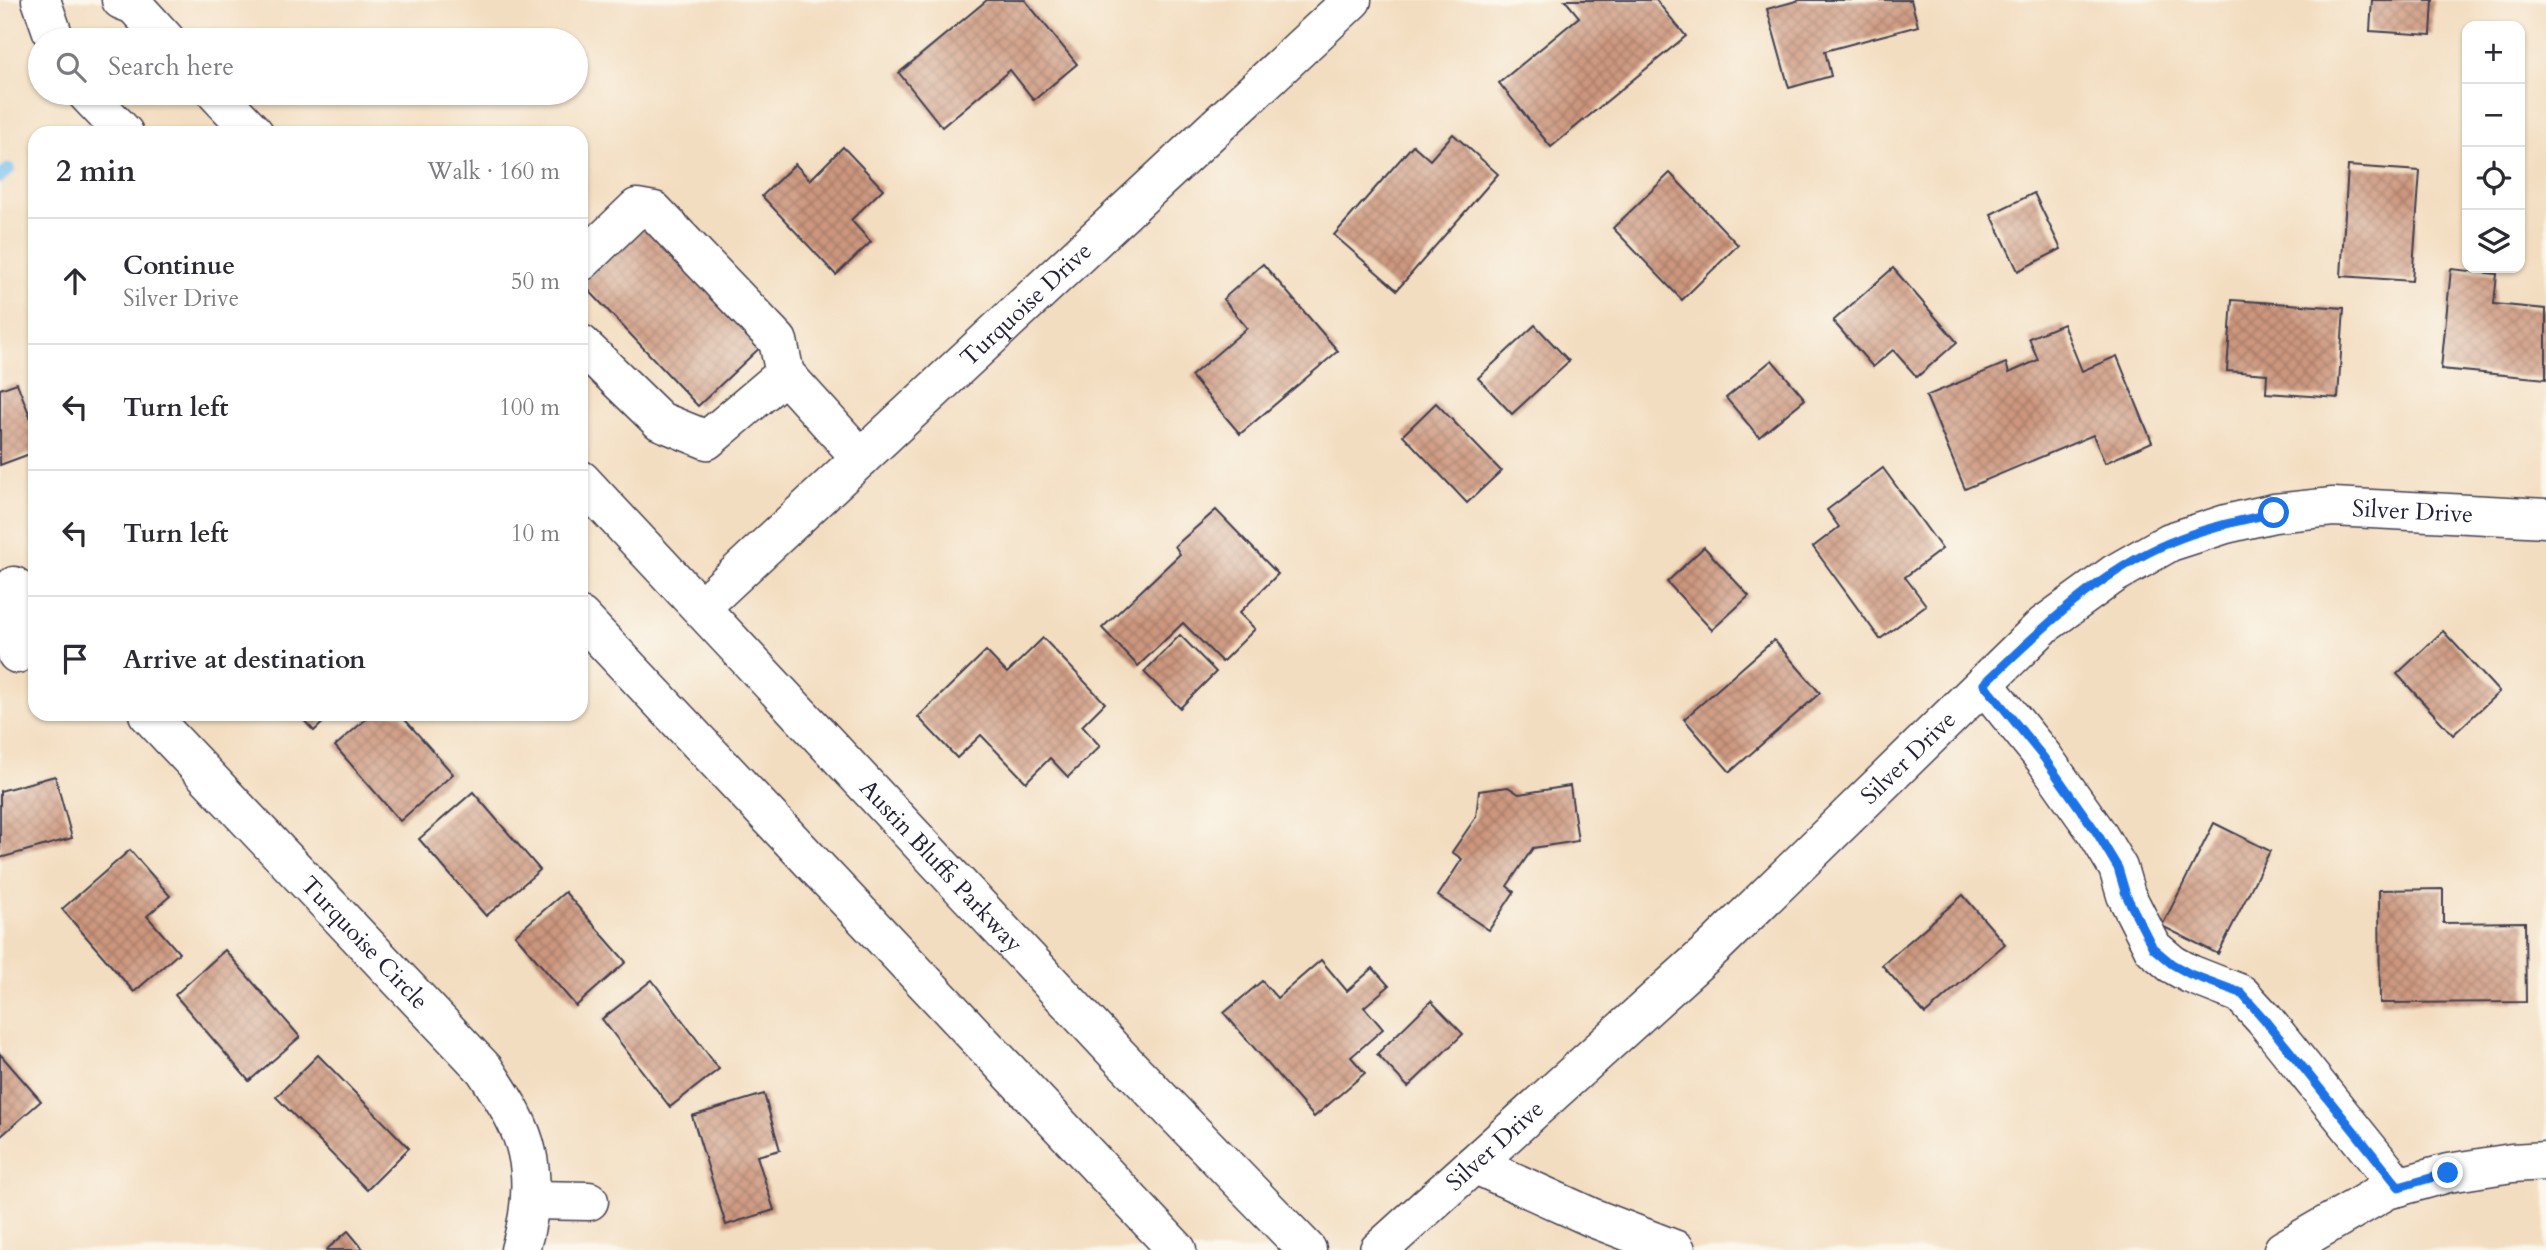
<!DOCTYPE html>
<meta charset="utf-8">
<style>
:root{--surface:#fff;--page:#f2f2f3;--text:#2b2b33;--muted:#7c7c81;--line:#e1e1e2}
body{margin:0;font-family:Cardo,serif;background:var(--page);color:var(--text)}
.controls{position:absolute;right:21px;top:21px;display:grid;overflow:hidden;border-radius:14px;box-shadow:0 2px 5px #0004}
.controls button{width:63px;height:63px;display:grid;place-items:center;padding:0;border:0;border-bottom:2px solid var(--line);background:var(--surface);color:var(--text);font:35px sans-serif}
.stop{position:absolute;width:21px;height:21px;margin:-16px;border:5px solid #1a73e8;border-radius:50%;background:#fff}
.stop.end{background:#1a73e8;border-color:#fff;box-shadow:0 2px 7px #0008}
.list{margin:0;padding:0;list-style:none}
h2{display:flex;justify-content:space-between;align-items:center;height:91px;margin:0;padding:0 28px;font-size:30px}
h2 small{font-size:23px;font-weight:400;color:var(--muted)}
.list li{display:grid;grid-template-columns:46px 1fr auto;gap:21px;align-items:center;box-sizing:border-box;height:126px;padding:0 28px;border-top:2px solid var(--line)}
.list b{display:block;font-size:26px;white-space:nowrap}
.list p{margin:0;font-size:23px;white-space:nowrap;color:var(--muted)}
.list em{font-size:23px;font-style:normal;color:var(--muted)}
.icon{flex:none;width:38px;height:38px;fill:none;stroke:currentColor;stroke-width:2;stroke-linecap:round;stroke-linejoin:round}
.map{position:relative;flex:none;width:2546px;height:1250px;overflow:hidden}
.search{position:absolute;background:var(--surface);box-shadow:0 2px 5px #0004;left:28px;top:28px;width:560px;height:77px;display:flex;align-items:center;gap:18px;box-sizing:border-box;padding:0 24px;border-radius:38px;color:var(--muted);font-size:26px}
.panel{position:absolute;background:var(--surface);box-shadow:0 2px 5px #0004;left:28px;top:126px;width:560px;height:595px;border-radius:21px}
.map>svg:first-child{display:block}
</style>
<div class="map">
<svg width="2546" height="1250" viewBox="0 0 2546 1250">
<defs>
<pattern id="building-cross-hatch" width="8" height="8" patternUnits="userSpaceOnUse" patternTransform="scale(1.75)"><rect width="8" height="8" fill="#cd977e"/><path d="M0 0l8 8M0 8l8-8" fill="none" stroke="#a67b68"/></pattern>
</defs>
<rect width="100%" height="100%" fill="#fbf7ec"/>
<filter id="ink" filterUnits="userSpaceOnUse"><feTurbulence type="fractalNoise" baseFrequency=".0143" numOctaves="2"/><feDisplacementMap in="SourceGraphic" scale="14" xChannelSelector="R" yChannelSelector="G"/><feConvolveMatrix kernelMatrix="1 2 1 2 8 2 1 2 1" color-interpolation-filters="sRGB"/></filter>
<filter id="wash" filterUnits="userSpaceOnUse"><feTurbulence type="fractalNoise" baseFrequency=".00686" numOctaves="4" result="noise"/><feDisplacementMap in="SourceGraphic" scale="28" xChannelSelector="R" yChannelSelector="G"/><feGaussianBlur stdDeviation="1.57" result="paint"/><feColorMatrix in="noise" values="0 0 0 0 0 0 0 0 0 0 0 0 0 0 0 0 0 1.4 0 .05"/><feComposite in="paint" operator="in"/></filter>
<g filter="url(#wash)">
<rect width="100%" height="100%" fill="#f3ddc0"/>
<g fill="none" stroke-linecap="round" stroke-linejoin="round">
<polyline stroke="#74c0ee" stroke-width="12" points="0,177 9,169"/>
</g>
<g id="blocks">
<g fill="url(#building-cross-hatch)">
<polygon points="987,0 1025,0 1077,64 1034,100 1010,70 942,127 899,73"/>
<polygon points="1565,0 1656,0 1686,36 1551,147 1499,83 1579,17"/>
<polygon points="1800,0 1911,0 1918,26 1825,51 1831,76 1789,88 1767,9"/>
<polygon points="2372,0 2433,0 2431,35 2370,31"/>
<polygon points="1453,134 1498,174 1397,290 1334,235 1413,145 1430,160"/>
<polygon points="843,147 883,189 851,220 871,242 836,275 762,196 795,164 810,180"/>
<polygon points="2348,166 2420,171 2412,281 2341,276"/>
<polygon points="1670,173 1738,245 1682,300 1613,228"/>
<polygon points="2034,193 2061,249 2018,271 1991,214"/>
<polygon points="650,219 766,342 698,406 582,283"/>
<polygon points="1263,264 1338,351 1240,434 1191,376 1247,328 1223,299"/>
<polygon points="1893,268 1957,342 1917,377 1893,350 1873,367 1833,321"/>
<polygon points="2451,269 2497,274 2494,304 2546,309 2546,379 2441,369"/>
<polygon points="2232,300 2344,308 2338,398 2266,393 2267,374 2227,371"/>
<polygon points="2063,324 2082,371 2117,356 2152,442 2105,463 2093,435 1965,489 1926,396 2006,363 2009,373 2038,360 2029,338"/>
<polygon points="1535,325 1569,361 1512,414 1478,378"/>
<polygon points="1772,360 1805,399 1759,437 1726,398"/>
<polygon points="17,383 35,429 35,452 0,465 0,389"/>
<polygon points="1436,403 1501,471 1467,503 1403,435"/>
<polygon points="1883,468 1942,549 1905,577 1926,605 1880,639 1813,547 1839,527 1827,510"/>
<polygon points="1216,510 1278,574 1239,613 1255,629 1222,662 1183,623 1138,666 1102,628 1180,554 1175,546"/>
<polygon points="1704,547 1749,596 1712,630 1667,582"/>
<polygon points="2443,631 2499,692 2453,735 2397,674"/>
<polygon points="1180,635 1216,672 1180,708 1144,672"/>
<polygon points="1043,638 1105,703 1082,726 1100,746 1068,777 1050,758 1026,782 981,735 957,758 918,717 986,651 1007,673"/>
<polygon points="1774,640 1820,693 1730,772 1684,719"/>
<polygon points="298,714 332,714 314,731"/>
<polygon points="372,714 400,714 453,774 400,821 335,746"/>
<polygon points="55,776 72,838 0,858 0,791"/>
<polygon points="1570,786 1578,841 1533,848 1507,886 1514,892 1489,930 1438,896 1462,859 1452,852 1476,817 1479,791 1508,787 1519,794"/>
<polygon points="473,792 540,870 486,916 419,839"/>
<polygon points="2214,823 2270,851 2218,954 2162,926"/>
<polygon points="130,850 170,896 147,916 179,953 134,992 62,909"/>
<polygon points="2443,889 2443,923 2525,922 2526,1002 2380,1003 2379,890"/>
<polygon points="565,892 626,962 576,1006 515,935"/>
<polygon points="1963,895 2005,944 1925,1014 1882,965"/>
<polygon points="225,950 300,1037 249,1081 175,995"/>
<polygon points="1321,960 1347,991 1373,968 1389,986 1364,1007 1383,1029 1351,1057 1365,1073 1314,1117 1224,1013 1262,981 1277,998"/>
<polygon points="652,980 719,1069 670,1107 602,1019"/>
<polygon points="1431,1001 1463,1034 1408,1087 1377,1054"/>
<polygon points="0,1054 41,1101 0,1137"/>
<polygon points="318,1055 409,1148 367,1190 276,1097"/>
<polygon points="764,1094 780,1150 757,1156 774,1210 726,1225 692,1116"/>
<polygon points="348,1231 364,1250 326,1250"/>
</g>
</g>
</g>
<g filter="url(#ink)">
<use href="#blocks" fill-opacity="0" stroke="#413e4f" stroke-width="2"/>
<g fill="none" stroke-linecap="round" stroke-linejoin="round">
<g stroke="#413e4f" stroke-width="41">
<g id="minor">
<polyline points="581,262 637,208 654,211 778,341 785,374 861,458"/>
<polyline points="581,344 660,421 707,440 785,374"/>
<polyline points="14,586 17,654"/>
<path id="s1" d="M701 607 1352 0"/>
<polyline points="1984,684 2044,758 2097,833 2118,868 2126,895 2153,948 2172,964 2190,974 2241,994 2264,1019 2399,1187"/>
<path id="s2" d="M148 714 485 1070C501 1095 521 1123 527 1153 534 1184 529 1220 520 1250"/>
<polyline points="1474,1164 1593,1218 1676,1250"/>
<polyline points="530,1200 589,1201"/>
<path id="s3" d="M1379 1250 1715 946 2044 625 2114 574 2170 542 2226 524 2274 513 2333 507 2546 518"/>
<polyline points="2283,1250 2387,1190 2448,1173 2512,1163 2546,1161"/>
</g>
</g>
<g stroke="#413e4f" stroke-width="41">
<g id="major">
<polyline points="41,0 55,40"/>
<polyline points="121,0 134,5 166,40"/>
<polyline points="86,93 124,133"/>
<polyline points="216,93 254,133"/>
<path id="s4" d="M581 480 1117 1054 1307 1250"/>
<polyline points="581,617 1177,1250"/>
</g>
</g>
<use href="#minor" stroke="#fff" stroke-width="38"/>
<use href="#major" stroke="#fff" stroke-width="38"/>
</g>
</g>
<g fill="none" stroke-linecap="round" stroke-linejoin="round" filter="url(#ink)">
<path stroke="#1a73e8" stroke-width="9" d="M2274 513C2239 521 2203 528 2171 542 2100 571 2038 632 1984 684L2044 758 2097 833 2118 868 2126 895 2153 948 2172 964 2190 974 2241 993 2264 1019 2399 1187 2448 1173"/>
</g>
<g text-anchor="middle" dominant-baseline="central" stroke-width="6" stroke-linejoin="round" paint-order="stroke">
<g font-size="24" fill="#22223b" stroke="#fbf7ec">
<text stroke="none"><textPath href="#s1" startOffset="444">Turquoise Drive</textPath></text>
<text stroke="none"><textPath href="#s3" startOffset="1311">Silver Drive</textPath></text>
<text stroke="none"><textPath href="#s3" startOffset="723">Silver Drive</textPath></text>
<text stroke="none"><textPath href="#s4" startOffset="528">Austin Bluffs Parkway</textPath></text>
<text stroke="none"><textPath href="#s2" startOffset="315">Turquoise Circle</textPath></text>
<text stroke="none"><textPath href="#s3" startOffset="156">Silver Drive</textPath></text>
</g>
</g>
</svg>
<div class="controls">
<button>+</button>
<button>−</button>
<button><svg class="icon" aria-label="locate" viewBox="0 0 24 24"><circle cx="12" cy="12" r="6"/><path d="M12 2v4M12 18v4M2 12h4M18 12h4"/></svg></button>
<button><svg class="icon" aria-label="layers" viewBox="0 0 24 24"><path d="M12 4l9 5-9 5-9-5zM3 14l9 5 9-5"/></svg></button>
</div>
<div class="stop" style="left:2274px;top:513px"></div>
<div class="stop end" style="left:2448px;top:1173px"></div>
<div class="search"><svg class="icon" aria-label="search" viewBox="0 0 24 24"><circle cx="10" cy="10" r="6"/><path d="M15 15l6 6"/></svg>Search here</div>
<section class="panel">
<h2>2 min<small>Walk · 160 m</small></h2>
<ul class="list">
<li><svg class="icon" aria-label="ahead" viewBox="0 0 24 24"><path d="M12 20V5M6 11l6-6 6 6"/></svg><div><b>Continue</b><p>Silver Drive</p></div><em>50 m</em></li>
<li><svg class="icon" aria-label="left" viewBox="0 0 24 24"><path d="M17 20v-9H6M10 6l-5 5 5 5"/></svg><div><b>Turn left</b></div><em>100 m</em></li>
<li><svg class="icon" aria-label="left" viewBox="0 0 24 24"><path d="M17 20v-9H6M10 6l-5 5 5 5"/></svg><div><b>Turn left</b></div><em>10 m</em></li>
<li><svg class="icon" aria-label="arrive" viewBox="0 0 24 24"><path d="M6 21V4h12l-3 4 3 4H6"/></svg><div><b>Arrive at destination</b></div></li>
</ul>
</section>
</div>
